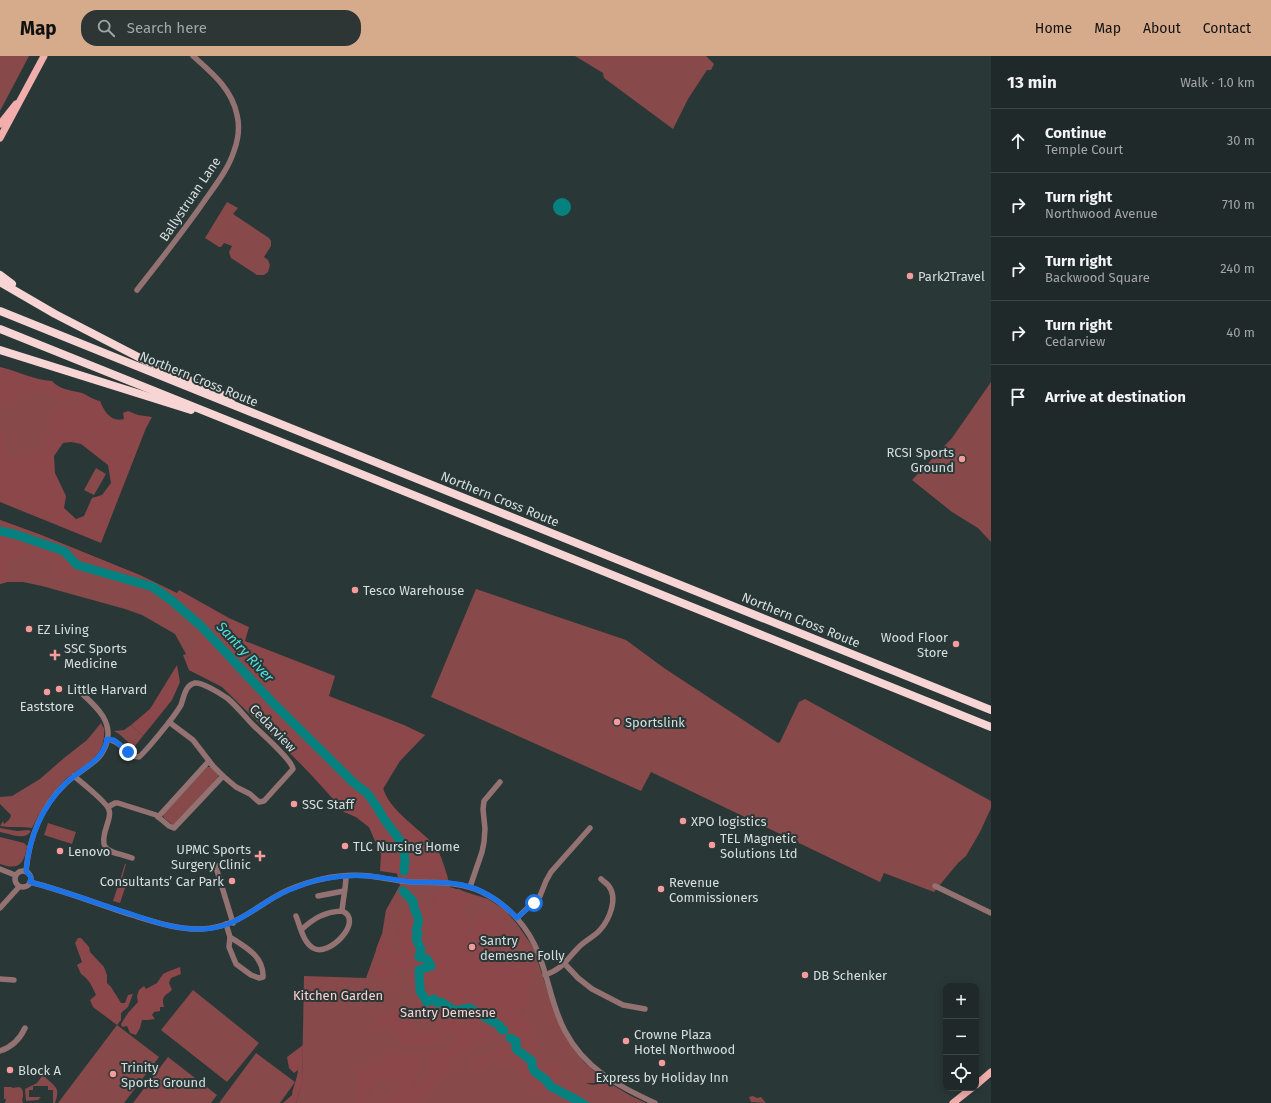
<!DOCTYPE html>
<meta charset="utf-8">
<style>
:root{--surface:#202929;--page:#2d3535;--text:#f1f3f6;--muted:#a2a6a8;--line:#3d4546;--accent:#d6ab8b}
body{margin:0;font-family:"Fira Sans",sans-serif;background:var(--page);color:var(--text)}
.controls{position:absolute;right:12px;bottom:12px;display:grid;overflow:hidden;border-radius:8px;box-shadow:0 2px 10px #0003}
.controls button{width:36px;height:36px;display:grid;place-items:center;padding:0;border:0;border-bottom:1px solid var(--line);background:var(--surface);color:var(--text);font:20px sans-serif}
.stop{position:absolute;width:12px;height:12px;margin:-9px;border:3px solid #1a73e8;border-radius:50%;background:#fff}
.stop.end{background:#1a73e8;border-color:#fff;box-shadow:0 1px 4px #0008}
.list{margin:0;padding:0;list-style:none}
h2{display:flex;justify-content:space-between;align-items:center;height:52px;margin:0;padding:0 16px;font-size:17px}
h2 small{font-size:13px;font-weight:400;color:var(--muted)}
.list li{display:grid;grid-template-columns:26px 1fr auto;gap:12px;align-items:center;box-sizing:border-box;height:64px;padding:0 16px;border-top:1px solid var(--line)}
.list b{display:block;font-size:15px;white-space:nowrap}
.list p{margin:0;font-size:13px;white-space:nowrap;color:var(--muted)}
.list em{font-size:13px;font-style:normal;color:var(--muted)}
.icon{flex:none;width:22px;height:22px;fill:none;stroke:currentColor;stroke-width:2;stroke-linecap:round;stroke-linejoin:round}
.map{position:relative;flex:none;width:991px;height:1047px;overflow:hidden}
header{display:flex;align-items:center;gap:24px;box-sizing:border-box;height:56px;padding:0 20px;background:var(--accent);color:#111}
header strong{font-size:19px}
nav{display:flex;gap:22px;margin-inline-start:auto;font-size:14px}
.search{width:280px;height:36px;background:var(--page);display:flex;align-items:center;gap:10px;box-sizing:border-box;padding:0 14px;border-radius:16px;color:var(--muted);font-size:15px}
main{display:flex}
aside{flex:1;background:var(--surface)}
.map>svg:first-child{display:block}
</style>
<header>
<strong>Map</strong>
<div class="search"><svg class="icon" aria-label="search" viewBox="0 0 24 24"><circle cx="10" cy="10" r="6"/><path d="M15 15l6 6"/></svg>Search here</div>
<nav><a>Home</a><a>Map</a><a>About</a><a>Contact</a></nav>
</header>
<main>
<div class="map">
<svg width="991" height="1047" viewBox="0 0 991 1047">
<rect width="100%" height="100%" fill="#2a3737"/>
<g fill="#87494a">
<polygon points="0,0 29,0 0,55"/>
<polygon points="575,0 706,0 714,8 711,14 707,14 688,43 673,73 604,22 603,17"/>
<polygon points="227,146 238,152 233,158 269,182 271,185 271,190 264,201 268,204 270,209 268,216 264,219 257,219 231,202 229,196 232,190 224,187 221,191 219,191 205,182"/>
<polygon points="991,326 991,486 978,472 952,456 912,424 952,382"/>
<polygon points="37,327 79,344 81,350 46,390 37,403 5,406 0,391 0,345"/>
<polygon points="96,412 106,418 94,439 84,434"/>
<path d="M0 464 41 479 142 520 383 732C390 756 419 772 435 790 442 799 447 820 450 831L488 843 505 854 517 868 533 891 547 933 575 995 585 1007 603 1023 597 1027H586C592 1030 599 1029 604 1024L631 1040 646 1047H296L302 1027 304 920 366 922 382 878 386 854 400 829 396 814 381 798 369 771 356 761 344 755 305 712 222 631 189 614 183 599 186 598 175 578 142 559 125 553 42 530 23 526H7L0 528Z"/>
<polygon points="476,533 626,584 664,612 778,687 780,686 799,646 805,643 991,745 991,752 980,776 966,800 958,807 934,836 884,817 880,826 651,716 641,735 431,641"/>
<path d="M101 667C102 669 103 671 104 672 105 674 104 677 104 679 104 705 76 711 61 728 48 741 40 756 32 772 21 770 11 772 0 770L3 765 4 768C7 766 11 762 11 759L0 748V741L12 740 40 723 64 702 87 684Z"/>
<polygon points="131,669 143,680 134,691 119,678 114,675 124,674"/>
<polygon points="207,711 211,711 218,718 218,721 175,768 173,769 164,762 163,759"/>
<polygon points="48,767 76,776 72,788 44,779"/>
<path d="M0 772 17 775 28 774 31 775C25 785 10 778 0 776Z"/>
<path d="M0 781 24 787 27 790C24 810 17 814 0 808Z"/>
<polygon points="125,808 126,808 120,830 125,832 120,847 113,845"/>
<polygon points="193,934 259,987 227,1026 161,974"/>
<polygon points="117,969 159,1001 124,1047 58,1047"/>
<polygon points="256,997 295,1026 280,1047 219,1047"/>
<polygon points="168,1001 217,1039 211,1047 133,1047"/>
<path d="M42 1020H44C55 1031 61 1031 55 1047H53V1034H48V1030H33V1034H29V1041H41L38 1044 26 1045 25 1033 37 1027Z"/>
<path d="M4 1031H12V1032L19 1031C24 1033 23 1037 23 1042H22L23 1047H5L6 1043H4Z"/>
<polygon points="753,1040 757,1042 761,1041 766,1047 751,1046 749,1041"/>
</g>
<g fill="#8b4749" fill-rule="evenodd">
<path d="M0 311C18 315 34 324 52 325 60 334 71 334 82 337 88 339 93 344 100 345 104 355 111 367 124 363L123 357 128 355 138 359 152 361 146 372 101 487 0 446V369L6 382 4 392 9 401 16 402 19 399 34 394 36 400C41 396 46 390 46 383 47 378 45 381 47 377 49 370 58 352 62 348L67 349 66 355 78 351 76 347 61 344 54 338 51 339 41 333H34L31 339 28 337H21L17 342 14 343 9 352 7 353 0 346ZM71 386 81 388 108 409 111 427 102 439 92 442 84 460 76 463 64 452 66 440 55 417 54 400 63 387Z"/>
<path d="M0 464 41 479 142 520 177 537 179 534 229 562 249 571 245 585 335 620 329 640 404 669 425 679 400 705 383 733C390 755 420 773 435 790 441 798 444 812 448 822L407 819 380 815 381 798 369 771 356 761 344 756 324 732 241 646 221 629 189 614 186 605 199 583 195 567 165 550 166 543 148 534 144 537H138L107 525 90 520 74 518 56 523 59 508 29 494 22 501 8 507 5 516 7 526 0 528Z"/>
<polygon points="177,609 180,626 172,644 143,680 131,669 150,653"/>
<path d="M459 833 473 841 471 851 463 842 466 860 471 869 475 864 488 854 495 863 506 862 501 873 513 875V885L496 895 510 892C518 898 526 898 533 905L532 921 527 930 526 939 530 948 519 955 532 972 523 985 532 981C539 990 540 992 534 1002L543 1009 554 1006 561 1014 556 1023 565 1029 570 1023 576 1029 566 1043 546 1040 532 1032 522 1023 513 1008 500 1003 490 1004 480 1013 471 1015 474 1004 489 996 506 992 498 980 452 1002 430 1035 419 1047H378L394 1039 402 1031 393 1023 379 1024 370 1031 367 1047H356L358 1037V1015L370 1010 374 1002 381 1009 398 993 421 1003 412 1038 421 1026 428 1020 431 996 443 997 456 984 452 976 442 980 435 988 413 990 401 989 388 967 374 973 369 970 382 962 377 961 371 957 372 951 384 956 391 952 401 958V968L410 962 417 963 408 979 435 975 439 971 426 961 417 950 409 922 412 915 406 912 394 914 388 925 376 921 372 914 379 905 394 909 386 902 380 901 376 893 382 878 386 883 389 893 398 897 402 890C395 867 402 856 419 841L429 852 433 846 432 839 437 836Z"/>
<path d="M78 882H81L89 891 90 896 104 911 107 919V927L111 931 121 947H125L128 939 133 938 128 951 121 957V964L117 969 93 951 90 944 96 939C92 930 89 923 81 918L77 909 82 906 75 887Z"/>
<path d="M180 911 181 918 171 922 169 927 172 934C165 940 161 940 164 951H160V955L154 956 152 959 155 963 148 964H142L140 972 136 979 130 977 127 970 122 971 121 968 128 957 138 946 137 940 139 934 144 930 146 933 157 927 163 918 167 916Z"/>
<path d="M303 989 302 1028 296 1047H283L292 1039C293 1030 297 1024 298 1014L294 1017 289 1012 287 1001Z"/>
</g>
<g fill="#05817f">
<circle cx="562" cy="151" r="9"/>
<polygon points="572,1040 591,1047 575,1047 570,1044 570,1041"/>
</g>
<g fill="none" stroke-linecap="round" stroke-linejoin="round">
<g stroke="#05817f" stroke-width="9">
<polyline points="0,475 14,478 64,495 77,509 153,531 171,544 201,570 273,647 354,727 367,737 377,751 384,763 402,787 405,804 404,815"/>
<path d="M403 835 413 845C413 858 423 860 416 874L418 878 416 882 421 894 419 901 427 903 431 910 419 914 420 935 427 946 434 943 437 947 441 946 455 955 469 952 499 969 502 974H504"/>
<polyline points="510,982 516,985 516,993 532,1005 532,1010 535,1016 546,1024 550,1030 582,1047"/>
</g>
<g stroke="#937271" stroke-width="5.5">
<path d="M137 234C159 206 182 177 203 147 214 131 228 114 234 95 238 84 240 71 237 59 232 33 212 17 193 0"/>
<path d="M107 683C121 684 127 701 139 701 148 693 175 660 181 649 184 641 185 629 195 627 202 626 221 638 227 642 237 650 244 660 253 669 261 677 292 704 293 713L264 745 259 746 250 738 236 731 223 720 213 710 193 684 169 666"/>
<path d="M74 720C81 726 108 747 109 754 111 759 108 765 107 769 97 798 110 794 132 802"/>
<polyline points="108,751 115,747 118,747 156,759 169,770 174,772 223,720"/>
<polyline points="158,761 209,705"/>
<polyline points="215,808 233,867"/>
<polyline points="0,813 15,819"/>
<circle cx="23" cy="823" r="8"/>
<path d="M26 815C29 783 41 751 65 728 74 719 86 713 96 704 101 700 104 694 106 689 115 664 93 648 77 633"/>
<path d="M30 826C65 835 98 848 132 859 155 866 178 874 202 873 240 871 257 848 288 834 314 823 342 817 370 820 384 822 397 825 411 826 435 827 460 825 482 836 509 849 529 872 539 899 549 924 552 951 565 975 585 1013 618 1030 655 1047"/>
<polyline points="935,830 991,857"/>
<polyline points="470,831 482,796 484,786 485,773 483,753 484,745 500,726"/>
<polyline points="318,840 344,835"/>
<polyline points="0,852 19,831"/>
<path d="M342 855C343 843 346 831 346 820"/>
<path d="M296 860C300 870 303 886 313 892 329 902 365 864 342 855 324 856 314 862 301 874"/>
<polyline points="517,862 540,840 546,825 551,816 590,772"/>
<path d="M226 868 230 881 229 891 236 908 251 919 259 922 263 921C264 900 244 890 230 881"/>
<polyline points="564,907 578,922 592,933 623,949 645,953"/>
<path d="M545 919C563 913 566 904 578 892 584 885 594 881 600 874 609 864 619 842 608 829 606 827 603 825 601 823"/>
<polyline points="0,923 14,924"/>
<path d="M0 995C12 991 20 983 25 972"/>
</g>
<g stroke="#f1aead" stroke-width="7">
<polyline points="0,68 16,48"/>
<polyline points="0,82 44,0"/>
<polyline points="976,1029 991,1016"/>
<polyline points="953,1047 972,1032"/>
</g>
<g stroke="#f6d5d4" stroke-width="8">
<polyline points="0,219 12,228"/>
<polyline points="0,226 55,258 144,304 231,343"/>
<polyline points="0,255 991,654"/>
<polyline points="0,273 991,671"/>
<polyline points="0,294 191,354"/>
</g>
</g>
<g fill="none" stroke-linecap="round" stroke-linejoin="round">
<path stroke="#1a73e8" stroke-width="5" d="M128 696 114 684 107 683C103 707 79 713 64 729 41 753 29 783 26 815L31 821 30 826C65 835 98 848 131 858 154 866 177 874 202 873 240 872 257 847 289 834 314 823 340 818 368 820 382 821 396 824 410 826 430 827 451 825 470 831 487 836 505 849 517 862L534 847"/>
</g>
<g fill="#f59b9b" stroke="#2a3737" stroke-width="1.5">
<circle cx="910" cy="220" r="4"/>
<circle cx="962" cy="403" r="4"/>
<circle cx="355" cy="534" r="4"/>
<circle cx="29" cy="573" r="4"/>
<circle cx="956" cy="588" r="4"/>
<path d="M53 593h4v4h4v4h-4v4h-4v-4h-4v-4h4z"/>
<circle cx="59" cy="633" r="4"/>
<circle cx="47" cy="636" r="4"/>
<circle cx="617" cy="666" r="4"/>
<circle cx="294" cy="748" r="4"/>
<circle cx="683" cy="765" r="4"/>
<circle cx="712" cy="789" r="4"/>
<circle cx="345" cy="790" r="4"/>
<circle cx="60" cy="795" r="4"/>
<path d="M258 794h4v4h4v4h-4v4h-4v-4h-4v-4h4z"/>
<circle cx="232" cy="825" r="4"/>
<circle cx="661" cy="833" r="4"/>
<circle cx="472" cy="891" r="4"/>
<circle cx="805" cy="919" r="4"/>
<circle cx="626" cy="985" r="4"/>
<circle cx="662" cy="1007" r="4"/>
<circle cx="10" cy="1014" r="4"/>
<circle cx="113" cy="1018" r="4"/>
</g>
<g text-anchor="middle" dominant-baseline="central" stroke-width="4" stroke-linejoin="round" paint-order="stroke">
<g font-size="13" fill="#d6dede" stroke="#2a3737">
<text transform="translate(190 143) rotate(-56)">Ballystruan Lane</text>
<text transform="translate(199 323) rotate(22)">Northern Cross Route</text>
<text transform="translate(500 443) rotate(22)">Northern Cross Route</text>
<text transform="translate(801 564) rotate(22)">Northern Cross Route</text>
<text transform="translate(273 672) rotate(46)">Cedarview</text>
</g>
<g font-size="13" fill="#d6dede" stroke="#2a3737" text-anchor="start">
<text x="918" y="220">Park2Travel</text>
<text x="954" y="396" text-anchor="end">RCSI Sports<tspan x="954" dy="15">Ground</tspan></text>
<text x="363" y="534">Tesco Warehouse</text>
<text x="37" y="573">EZ Living</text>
<text x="948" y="581" text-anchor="end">Wood Floor<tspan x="948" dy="15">Store</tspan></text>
<text x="64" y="592">SSC Sports<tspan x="64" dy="15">Medicine</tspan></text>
<text x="67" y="633">Little Harvard</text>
<text x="47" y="650" text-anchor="middle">Eaststore</text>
<text x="625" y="666">Sportslink</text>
<text x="302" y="748">SSC Staff</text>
<text x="691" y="765">XPO logistics</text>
<text x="720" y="782">TEL Magnetic<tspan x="720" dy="15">Solutions Ltd</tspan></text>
<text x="353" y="790">TLC Nursing Home</text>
<text x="251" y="793" text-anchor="end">UPMC Sports<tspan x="251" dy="15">Surgery Clinic</tspan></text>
<text x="68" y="795">Lenovo</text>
<text x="224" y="825" text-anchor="end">Consultants’ Car Park</text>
<text x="669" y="826">Revenue<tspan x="669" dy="15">Commissioners</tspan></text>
<text x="480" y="884">Santry<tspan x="480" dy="15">demesne Folly</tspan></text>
<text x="813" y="919">DB Schenker</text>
<text x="634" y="978">Crowne Plaza<tspan x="634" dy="15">Hotel Northwood</tspan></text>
<text x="121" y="1011">Trinity<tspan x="121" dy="15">Sports Ground</tspan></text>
<text x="18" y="1014">Block A</text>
<text x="662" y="1021" text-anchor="middle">Express by Holiday Inn</text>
</g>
<g font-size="13" fill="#fdd1d1" stroke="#2a3737">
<text x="338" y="939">Kitchen Garden</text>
<text x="448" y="956">Santry Demesne</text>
</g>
<g font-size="14" font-style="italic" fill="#4de0dc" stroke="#2a3737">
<text transform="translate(245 596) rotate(47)">Santry River</text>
</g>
</g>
</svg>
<div class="controls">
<button>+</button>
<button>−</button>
<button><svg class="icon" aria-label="locate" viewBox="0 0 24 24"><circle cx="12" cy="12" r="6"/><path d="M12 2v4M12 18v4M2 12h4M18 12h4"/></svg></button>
</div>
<div class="stop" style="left:534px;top:847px"></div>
<div class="stop end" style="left:128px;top:696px"></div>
</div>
<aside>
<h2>13 min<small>Walk · 1.0 km</small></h2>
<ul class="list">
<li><svg class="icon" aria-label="ahead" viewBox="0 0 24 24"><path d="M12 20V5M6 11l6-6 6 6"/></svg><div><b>Continue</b><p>Temple Court</p></div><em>30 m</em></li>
<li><svg class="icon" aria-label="right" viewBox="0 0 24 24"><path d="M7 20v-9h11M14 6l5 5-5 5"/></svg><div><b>Turn right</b><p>Northwood Avenue</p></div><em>710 m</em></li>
<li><svg class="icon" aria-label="right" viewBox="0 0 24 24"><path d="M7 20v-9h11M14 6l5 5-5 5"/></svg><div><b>Turn right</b><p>Backwood Square</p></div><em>240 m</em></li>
<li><svg class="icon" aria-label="right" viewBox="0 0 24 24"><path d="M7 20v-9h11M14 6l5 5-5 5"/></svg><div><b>Turn right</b><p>Cedarview</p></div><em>40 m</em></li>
<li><svg class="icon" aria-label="arrive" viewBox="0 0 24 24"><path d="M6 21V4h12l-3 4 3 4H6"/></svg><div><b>Arrive at destination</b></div></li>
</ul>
</aside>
</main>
